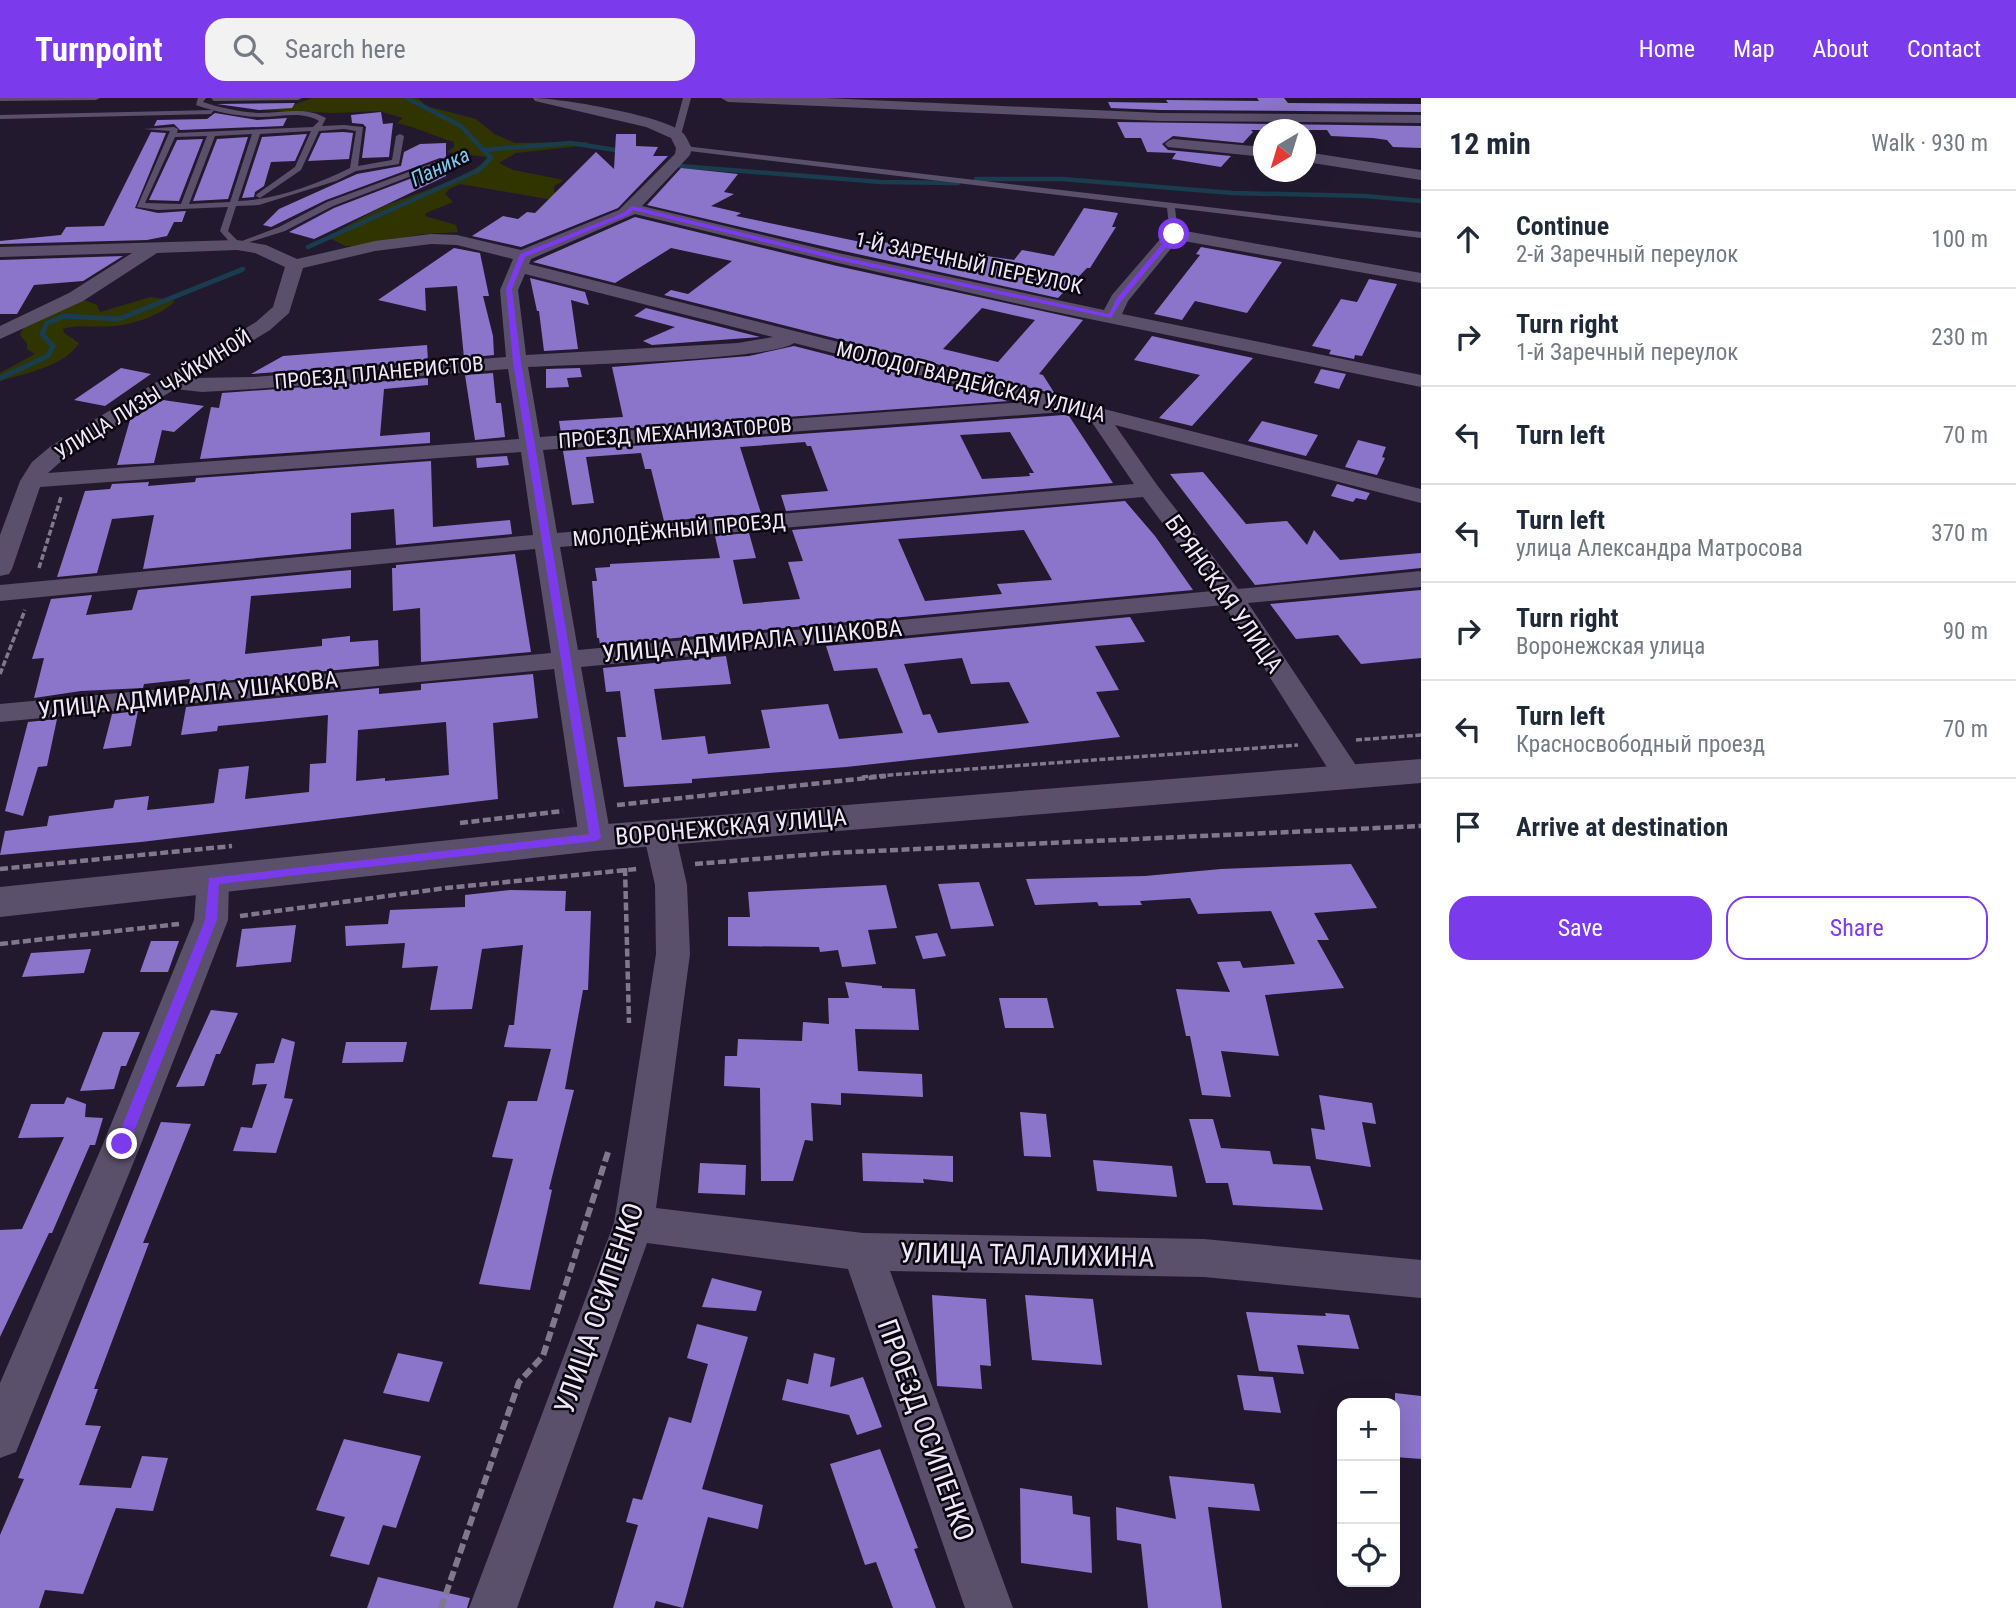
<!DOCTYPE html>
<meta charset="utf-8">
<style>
:root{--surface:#fff;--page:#f2f2f3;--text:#1f2937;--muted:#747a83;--line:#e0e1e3;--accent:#7c3aed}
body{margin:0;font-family:"Roboto Condensed",sans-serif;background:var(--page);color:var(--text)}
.controls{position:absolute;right:21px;bottom:21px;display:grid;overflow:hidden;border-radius:14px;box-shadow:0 7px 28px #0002}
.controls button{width:63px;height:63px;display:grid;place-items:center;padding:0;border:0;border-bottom:2px solid var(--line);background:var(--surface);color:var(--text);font:35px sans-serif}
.compass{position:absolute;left:1253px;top:21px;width:63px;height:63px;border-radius:50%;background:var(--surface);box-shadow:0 7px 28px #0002;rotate:218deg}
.stop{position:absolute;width:21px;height:21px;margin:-16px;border:5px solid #7c3aed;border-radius:50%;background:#fff}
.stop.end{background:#7c3aed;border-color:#fff;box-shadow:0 2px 7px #0008}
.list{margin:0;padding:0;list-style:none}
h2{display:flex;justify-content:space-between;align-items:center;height:91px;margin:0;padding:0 28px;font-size:30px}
h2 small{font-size:23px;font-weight:400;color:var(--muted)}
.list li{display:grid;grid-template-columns:46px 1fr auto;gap:21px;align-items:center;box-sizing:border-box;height:98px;padding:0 28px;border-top:2px solid var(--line)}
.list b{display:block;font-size:26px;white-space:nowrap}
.list p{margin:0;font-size:23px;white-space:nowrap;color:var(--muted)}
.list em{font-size:23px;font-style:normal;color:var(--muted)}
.actions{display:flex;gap:14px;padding:21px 28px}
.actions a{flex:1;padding:16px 0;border:2px solid var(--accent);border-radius:21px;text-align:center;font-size:24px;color:var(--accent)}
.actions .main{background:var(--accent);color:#fff}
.icon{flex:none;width:38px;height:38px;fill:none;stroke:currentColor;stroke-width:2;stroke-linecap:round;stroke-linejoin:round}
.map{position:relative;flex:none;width:1421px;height:1510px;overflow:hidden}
header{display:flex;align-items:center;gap:42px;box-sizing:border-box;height:98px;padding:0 35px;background:var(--accent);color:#fff}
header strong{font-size:33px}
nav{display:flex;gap:38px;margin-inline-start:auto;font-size:24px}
.search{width:490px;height:63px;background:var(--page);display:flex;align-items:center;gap:18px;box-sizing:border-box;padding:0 24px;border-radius:21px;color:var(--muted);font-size:26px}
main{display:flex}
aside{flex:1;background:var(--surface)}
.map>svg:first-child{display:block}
</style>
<header>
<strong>Turnpoint</strong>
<div class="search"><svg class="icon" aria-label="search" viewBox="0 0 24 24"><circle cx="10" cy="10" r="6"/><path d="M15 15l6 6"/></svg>Search here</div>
<nav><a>Home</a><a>Map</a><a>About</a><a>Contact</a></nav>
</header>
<main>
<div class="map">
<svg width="1421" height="1510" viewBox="0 0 1421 1510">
<rect width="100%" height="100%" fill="#23192f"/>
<g fill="#303500">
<path d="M312 0H418L426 8 476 21 494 36 515 45 587 44 589 47 516 55 499 65 513 72 559 81 563 83 554 88V94L572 101 553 102 460 86 449 91 445 96 453 104 426 115 425 118 456 127 458 134 423 136 354 148H346L327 139C345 129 362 119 380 110 403 99 477 79 487 59L447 54 454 49V44C434 38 416 29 397 25L403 20 379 13 335 15 261 12 293 7Z"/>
<path d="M151 199 175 203C162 217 132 227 113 228 96 230 80 226 63 231L64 235 79 245C64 269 25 275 0 283V275L35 256 27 251V245L20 237 24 229 84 202 97 207 100 214Z"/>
</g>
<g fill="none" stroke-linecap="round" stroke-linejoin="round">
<g stroke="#193d4e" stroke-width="4.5">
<polyline points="483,52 571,45 622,53"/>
<polyline points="680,68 881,84 958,85"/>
<polyline points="976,81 1062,81 1233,95 1365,98 1421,103"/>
<polyline points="308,149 479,72 491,60 461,28 407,0"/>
<polyline points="237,174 243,171"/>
</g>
<polyline stroke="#193d4e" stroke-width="5" points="0,280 48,258 53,248 42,236 47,225 64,218 119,221 241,172"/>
</g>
<g fill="#8b75ca" fill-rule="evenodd">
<polygon points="1257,0 1284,0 1288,5 1421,6 1421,14 1160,12 1111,10 1108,4 1168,5 1166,2 1259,3"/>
<polygon points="295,5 292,10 259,12 217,6"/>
<polygon points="381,14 383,26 393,25 389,59 362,60 366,29 363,26 352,25 351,17"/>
<polygon points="215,15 257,22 287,20 283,28 180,32 174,26 154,28 157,22 207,21"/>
<polygon points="1117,24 1421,28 1421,50 1393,49 1387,42 1373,40 1331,38 1327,32 1251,32 1253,34 1243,45 1173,38 1162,46 1168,52 1231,58 1221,69 1172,61 1176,55 1147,54 1141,40 1125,40"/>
<polygon points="151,34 166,35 135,110 158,115 186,113 182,124 174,124 167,138 147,142 0,146 0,143 61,137 66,129 104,128"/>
<polygon points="343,34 353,35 349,61 308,63 321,35"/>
<polygon points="307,36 295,63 271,64 264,88 255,94 254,99 242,100 262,39"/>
<polygon points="616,36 636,36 636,48 658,49 653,58 668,58 618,110 521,149 472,138 503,118 518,121 527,114 535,115 596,54 614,71"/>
<polygon points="248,39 228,101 193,103 217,41"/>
<polygon points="203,41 179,103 149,102 177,42"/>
<polygon points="446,45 446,61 440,60 326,102 271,129 263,127 279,111 357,76 401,68 404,54 420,46"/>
<polygon points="446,67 446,78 314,141 289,134 334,110"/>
<polygon points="681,70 738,76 724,94 734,96 711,108 741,115 736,118 856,143 914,146 911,151 973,164 980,157 1014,162 1022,152 1054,158 1084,110 1118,115 1112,129 1116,129 1090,170 1087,170 1058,200 839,152 647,107"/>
<path d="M635 119 837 168 1083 222 1039 276 1043 277 1055 296 664 197 671 192 688 196 732 163 671 150 615 185 533 164ZM982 210 1035 222 998 264 943 251Z"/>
<polygon points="1201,149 1282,164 1247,215 1195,203 1182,222 1154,216 1200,157 1196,156"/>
<polygon points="454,150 480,155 489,198 483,198 493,238 494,257 464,260 457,188 425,190 426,213 378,202"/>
<polygon points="123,158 83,183 34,187 17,216 0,216 0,162"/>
<polygon points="530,180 585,194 589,207 571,202 578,251 544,253 539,213 537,213"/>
<polygon points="1369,181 1397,186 1362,258 1355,257 1354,261 1329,256 1331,252 1312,248 1341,201 1357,204"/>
<polygon points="646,210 760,239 652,247 643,243 675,229 634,218"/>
<polygon points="1152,238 1179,244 1253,260 1192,328 1159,320 1200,277 1134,262"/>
<polygon points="427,247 428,263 251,276 283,258"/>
<polygon points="794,248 1009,303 561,335 559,323 623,319 612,269 749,258"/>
<polygon points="121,270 151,276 105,308 74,302"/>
<polygon points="580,270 582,279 567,280 569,289 546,290 546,271"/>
<polygon points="1321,271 1346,276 1339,291 1314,285"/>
<polygon points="493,275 496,305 501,305 505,339 475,342 465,277"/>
<polygon points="428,280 428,287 384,291 380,338 430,334 430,345 200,361 211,309 219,310 222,295"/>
<polygon points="163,302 204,308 174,334 162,332 154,365 117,367 130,322"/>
<path d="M1064 317 1069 318 1113 385 786 413 781 397 828 393 811 348H807L805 344 740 349 761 415 664 423 651 371H645L641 355 586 359 594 405 572 407 563 353ZM1010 334 1034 375H1029L1030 378 982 381 960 337Z"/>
<polygon points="1262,323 1318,337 1306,358 1248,343"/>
<polygon points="1358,342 1386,349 1382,359 1385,360 1377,377 1345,369"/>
<polygon points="507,358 509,367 477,370 476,360"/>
<polygon points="431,363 433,429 510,422 512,436 396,447 394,411 351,415 351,451 143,471 154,417 112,421 97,475 57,479 85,393 110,391 112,386 149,384 148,388 195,384 196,380"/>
<polygon points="1203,374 1246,426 1287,423 1307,447 1314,432 1340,462 1421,455 1421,470 1255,487 1170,376"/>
<polygon points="1337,386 1370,395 1366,402 1356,400 1353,404 1331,398"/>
<path d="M1125 403 1155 438 1193 492 600 547 599 540H597L592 483H597L595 470 610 469V466L720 460 715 438 749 435 756 460 733 462 743 506 800 501 788 464 803 463 792 432ZM1024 432 1052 482 997 486 1002 496 925 503 898 441Z"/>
<polygon points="515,456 531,554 421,564 420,510 393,513 392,470 396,470 396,467"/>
<polygon points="351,472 351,490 251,498 245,556 322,548 322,541 350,538 350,544 378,542 379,568 189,586 190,581 144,586 143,590 81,593 34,600 44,560 32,561 51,501 92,497 86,517 132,512 138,492"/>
<polygon points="1421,492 1421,560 1361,566 1338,537 1296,541 1270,506"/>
<path d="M1130 519 1145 544 1095 548 1119 592 1096 594 1120 639 846 669 692 681V685L624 689 617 639H626L620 593 606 594 603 570 726 558 731 586 654 591 662 642 705 638 708 656 770 650 761 612 828 606 839 641 903 635 877 570 834 573 826 548ZM962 560 971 586 1009 584 1029 625 938 635 930 616 923 617 904 566Z"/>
<path d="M533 576 538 620 493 625 498 701 141 744 0 757 5 733 47 728 49 718 113 710 115 702 149 698 147 712 214 705 219 671 249 668 245 701 309 694 310 666 326 665 328 617 218 628 217 633 181 637 186 609 379 590V596L421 592V586ZM446 624 449 677 385 683V680L356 683 358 632Z"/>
<polygon points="138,613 131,648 103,651 112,616"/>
<polygon points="57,621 47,668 38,669 23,718 5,713 28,624"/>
<polygon points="1351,766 1377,810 1314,815 1329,842 1317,842 1344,890 1265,897 1279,958 1221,953 1231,999 1202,997 1190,938 1186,938 1176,891 1230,894 1217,864 1240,863 1243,870 1295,866 1271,813 1198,816 1190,800 1140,803 1142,807 1099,808 1097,804 1035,807 1026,781 1145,778 1221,771"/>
<polygon points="979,784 994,828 951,831 938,786"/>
<polygon points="886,787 897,830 868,832 876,866 842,869 838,852 820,854 819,849 728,848 728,819 750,819 748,794"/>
<polygon points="510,792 566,793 565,813 591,813 588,892 583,892 565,991 574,992 549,1091 552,1092 530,1192 479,1186 513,1061 492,1059 508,1003 537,1003 551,951 504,949 509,927 514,927 523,847 482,851 472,911 430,912 438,868 402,870 405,845 346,848 345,828 388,826 390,812 465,809 465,797"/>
<polygon points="296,827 291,864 236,869 242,831"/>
<polygon points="937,835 946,858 923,861 915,838"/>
<polygon points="151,843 179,843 168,874 140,874"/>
<polygon points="91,851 84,875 22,879 31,855"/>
<polygon points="845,884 882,888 882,890 915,891 919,932 855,931 858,973 922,976 923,999 841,995 841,1007 811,1005 813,1043 805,1042 793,1083 761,1083 760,990 724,988 725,958 737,958 738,941 802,943 803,924 829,926 828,900 849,900"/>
<polygon points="999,900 1047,900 1054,930 1005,930"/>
<polygon points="211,912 238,915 220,956 216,956 204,988 176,989"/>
<polygon points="103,934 140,934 126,968 121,968 114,991 80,993"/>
<polygon points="282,940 295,944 284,1000 293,1001 276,1055 233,1053 241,1029 252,1030 267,986 252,987 256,966 274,965"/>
<polygon points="346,944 407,944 403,964 342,965"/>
<polygon points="1319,997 1372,1005 1376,1026 1362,1024 1371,1069 1316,1061 1311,1030 1325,1032"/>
<polygon points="67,999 86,1006 85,1019 103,1020 95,1047 90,1047 52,1135 49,1135 0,1239 0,1132 22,1131 64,1039 18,1040 31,1006 64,1006"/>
<polygon points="1020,1014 1046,1016 1051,1059 1024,1058"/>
<polygon points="1189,1021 1213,1021 1221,1050 1270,1053 1273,1066 1310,1068 1323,1112 1233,1107 1228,1085 1206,1085"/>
<polygon points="161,1024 191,1026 143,1145 149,1145 94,1291 98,1291 85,1327 101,1328 79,1387 131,1390 142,1358 168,1360 153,1413 116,1410 83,1496 45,1492 39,1510 0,1510 0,1437 24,1381 18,1380"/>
<polygon points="862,1055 953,1058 953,1084 923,1081 924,1085 863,1083"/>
<polygon points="1093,1062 1172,1068 1177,1099 1097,1093"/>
<polygon points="700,1065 746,1067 745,1097 698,1095"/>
<polygon points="712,1180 762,1193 756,1213 702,1209"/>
<polygon points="932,1197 986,1201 991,1268 980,1267 982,1291 937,1288"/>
<polygon points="1025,1197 1093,1201 1102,1267 1032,1262"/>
<polygon points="1246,1214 1326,1218 1325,1215 1349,1217 1359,1251 1297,1247 1304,1276 1259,1273"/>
<polygon points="697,1226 748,1239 702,1391 763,1407 758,1431 708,1419 683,1510 656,1503 654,1510 613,1510 638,1427 626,1424 633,1400 642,1402 669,1319 691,1325 708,1266 687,1260"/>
<polygon points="398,1255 443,1264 429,1304 383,1295"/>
<polygon points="814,1255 835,1260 830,1289 863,1279 882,1329 857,1337 849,1317 782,1302 787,1281 808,1286"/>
<polygon points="1237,1277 1273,1279 1281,1315 1244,1312"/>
<polygon points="1395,1295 1421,1298 1421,1361 1395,1359"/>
<polygon points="344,1341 421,1358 396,1430 383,1427 369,1467 330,1458 345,1419 316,1412"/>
<polygon points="880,1351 918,1450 914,1451 936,1510 893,1510 876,1464 865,1467 830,1366"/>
<polygon points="1169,1378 1254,1386 1260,1413 1208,1409 1222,1510 1148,1510 1141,1446 1117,1442 1116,1409 1176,1421"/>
<polygon points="1020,1390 1072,1398 1073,1416 1090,1419 1092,1475 1021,1465"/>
<polygon points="378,1479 470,1500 467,1510 367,1510"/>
</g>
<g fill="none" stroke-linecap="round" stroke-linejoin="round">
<g stroke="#80788b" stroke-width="3.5" stroke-dasharray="6 2.5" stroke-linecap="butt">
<polyline points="39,470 61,399"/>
<polyline points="0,576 25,512"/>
<polyline points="1356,642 1421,637"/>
<polyline points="862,679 1298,647"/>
</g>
<g stroke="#80788b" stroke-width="4.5" stroke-dasharray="8 3.5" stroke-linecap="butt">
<polyline points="617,707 886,678"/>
<polyline points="460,725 563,713"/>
<polyline points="695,766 830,755 1421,728"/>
<polyline points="625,770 629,925"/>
<polyline points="0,771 232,748"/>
<polyline points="240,818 446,790 637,771"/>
<polyline points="0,846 179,826"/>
</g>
<polyline stroke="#80788b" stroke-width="6" stroke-dasharray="10 4.5" stroke-linecap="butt" points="441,1510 519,1284 543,1258 609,1051"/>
<g fill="#5b506b" fill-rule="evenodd">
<polygon points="0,0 100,0 96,2 0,3"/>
<path d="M198 0H206L203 4C220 10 241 14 259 15 283 15 304 8 326 20L322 28 344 27 363 29 358 68 392 62 396 38 400 36 404 38 399 66 356 73 336 83 259 107 236 108 228 133 239 144 279 129 327 104 441 62 448 64 333 108 285 133 234 149 220 133 228 109 158 112 137 109 170 33 144 31 174 29 178 31 177 35 313 29 319 23C300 12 278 20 257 19 238 18 215 14 196 7ZM344 31 356 33 350 70C317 86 275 102 238 103L260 36 311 33 295 69 257 96 256 98 260 100 301 72 319 33ZM252 36 230 104 189 106 215 38ZM207 38 181 106 145 105 175 39Z"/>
<polygon points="211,0 302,0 298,2 214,3"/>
<polygon points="683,0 691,0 681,37 677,39 673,37"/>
<polygon points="214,12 211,16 0,21 0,17"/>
<polygon points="684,48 1421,134 1421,140 1175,110 1178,136 1174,139 1170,136 1167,110 681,52"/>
</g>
<g fill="#5b506b" fill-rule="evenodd">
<path d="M533 0C559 0 667 18 683 35 687 39 689 46 692 50L690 57 642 108 838 155 1104 212 1112 197 1168 132 1174 131 1421 175V185L1178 142 1128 203 1122 216 1421 277V289L1046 212 838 165 635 116 531 161 529 166 1421 391V405L1115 327 1157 387 1238 491 1421 473V489L1248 505 1363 678 1359 685 1348 688 1337 685 1224 507 581 569 611 740 606 748 595 751 584 748 579 740 554 571 0 624V606L551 555 535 451 0 503V487L533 437 521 354 40 389 12 471 9 476 0 478V437L20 383 32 364 51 348 256 224 273 209 285 169 255 155 237 152 157 155 83 203 0 241V228L69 195 132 155 0 159V149L237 142 266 147 297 161 375 143 431 136 457 137 521 152 619 112 675 56 676 50 671 40 646 29 535 3ZM431 146 457 147 513 161 500 192 506 259 254 279 192 280 270 232 289 215 303 170 375 153ZM525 176 773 239 738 245 526 257 518 192ZM794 245 1025 304 540 339 528 269C569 267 772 262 794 245ZM508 271 519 341 48 375 67 358 175 291 202 294 254 291ZM1064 314 1089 320 1134 386 557 435 543 352ZM1143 399 1213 493 578 552 560 449Z"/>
<polygon points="721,0 825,0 1160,15 1421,17 1421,25 1160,23 728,4"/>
<polygon points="1173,41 1264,49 1264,59 1168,49 1165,46 1168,43"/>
<polygon points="1306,54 1421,72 1421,82 1306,64"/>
<polygon points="659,723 670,726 675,734 687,787 690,856 656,1110 863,1135 1204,1141 1421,1162 1421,1200 1204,1179 890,1173 1013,1510 965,1510 848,1171 647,1145 517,1510 469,1510 614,1125 656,856 655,787 643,734 648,726"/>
<polygon points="213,771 224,775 229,783 228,822 141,1046 16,1354 0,1360 0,1285 103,1046 194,822 197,783 202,775"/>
</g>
<polygon fill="#5b506b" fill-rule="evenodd" points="1421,661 1421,685 595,753 0,819 0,789 595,727"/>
</g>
<polygon fill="#7c3aed" points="632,108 838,158 1109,216 1117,200 1172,134 1177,136 1122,202 1111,220 838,162 633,112 628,117 525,159 512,191 521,264 601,740 596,743 219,786 217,822 129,1046 122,1052 117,1050 115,1046 205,822 209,780 589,736 513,264 506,191 520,156 623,115"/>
<g text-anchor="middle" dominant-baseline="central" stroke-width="5" stroke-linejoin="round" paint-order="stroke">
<g font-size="21" font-style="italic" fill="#7ecbf2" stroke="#0a0610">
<text transform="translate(440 69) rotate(-26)">Паника</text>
</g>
<g font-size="21" fill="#eee8f8" stroke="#0a0610">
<text transform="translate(969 165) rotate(12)">1-Й ЗАРЕЧНЫЙ ПЕРЕУЛОК</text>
<text transform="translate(379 275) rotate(-5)">ПРОЕЗД ПЛАНЕРИСТОВ</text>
<text transform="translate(971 284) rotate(14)">МОЛОДОГВАРДЕЙСКАЯ УЛИЦА</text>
<text transform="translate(153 297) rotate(-32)">УЛИЦА ЛИЗЫ ЧАЙКИНОЙ</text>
<text transform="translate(675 335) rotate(-4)">ПРОЕЗД МЕХАНИЗАТОРОВ</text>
<text transform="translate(679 432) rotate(-5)">МОЛОДЁЖНЫЙ ПРОЕЗД</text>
</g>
<g font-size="24" fill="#eee8f8" stroke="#0a0610">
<text transform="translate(1224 496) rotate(55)">БРЯНСКАЯ УЛИЦА</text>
<text transform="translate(752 543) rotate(-5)">УЛИЦА АДМИРАЛА УШАКОВА</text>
<text transform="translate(188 597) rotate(-6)">УЛИЦА АДМИРАЛА УШАКОВА</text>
<text transform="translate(731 729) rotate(-5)">ВОРОНЕЖСКАЯ УЛИЦА</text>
</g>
<g font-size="28" fill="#eee8f8" stroke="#0a0610">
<text transform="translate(1027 1157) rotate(1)">УЛИЦА ТАЛАЛИХИНА</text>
<text transform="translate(599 1210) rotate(-71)">УЛИЦА ОСИПЕНКО</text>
<text transform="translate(926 1332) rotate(70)">ПРОЕЗД ОСИПЕНКО</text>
</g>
</g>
</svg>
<div class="controls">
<button>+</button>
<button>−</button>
<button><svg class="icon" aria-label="locate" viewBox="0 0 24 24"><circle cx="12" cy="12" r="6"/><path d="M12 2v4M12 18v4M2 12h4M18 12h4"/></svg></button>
</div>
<svg class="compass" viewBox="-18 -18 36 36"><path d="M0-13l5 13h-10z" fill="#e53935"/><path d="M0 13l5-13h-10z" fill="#747a83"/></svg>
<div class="stop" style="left:1174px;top:136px"></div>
<div class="stop end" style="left:122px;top:1046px"></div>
</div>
<aside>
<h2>12 min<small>Walk · 930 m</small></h2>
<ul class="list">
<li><svg class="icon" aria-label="ahead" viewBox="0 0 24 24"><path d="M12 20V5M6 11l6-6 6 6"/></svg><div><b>Continue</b><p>2-й Заречный переулок</p></div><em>100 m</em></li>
<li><svg class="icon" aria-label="right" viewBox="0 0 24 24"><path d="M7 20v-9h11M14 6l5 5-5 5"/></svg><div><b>Turn right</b><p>1-й Заречный переулок</p></div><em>230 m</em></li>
<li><svg class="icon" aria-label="left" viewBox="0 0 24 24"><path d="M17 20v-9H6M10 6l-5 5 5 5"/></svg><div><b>Turn left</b></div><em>70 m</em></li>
<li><svg class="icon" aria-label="left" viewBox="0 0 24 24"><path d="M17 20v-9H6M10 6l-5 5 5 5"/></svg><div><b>Turn left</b><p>улица Александра Матросова</p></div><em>370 m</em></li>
<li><svg class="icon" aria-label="right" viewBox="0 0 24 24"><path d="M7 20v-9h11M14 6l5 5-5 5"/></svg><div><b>Turn right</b><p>Воронежская улица</p></div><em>90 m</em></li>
<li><svg class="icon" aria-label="left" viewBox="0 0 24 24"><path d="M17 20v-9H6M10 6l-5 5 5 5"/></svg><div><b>Turn left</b><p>Красносвободный проезд</p></div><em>70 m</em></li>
<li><svg class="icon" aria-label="arrive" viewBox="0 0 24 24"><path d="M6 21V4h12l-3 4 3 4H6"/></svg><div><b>Arrive at destination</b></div></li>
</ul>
<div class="actions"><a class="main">Save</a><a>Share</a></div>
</aside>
</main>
